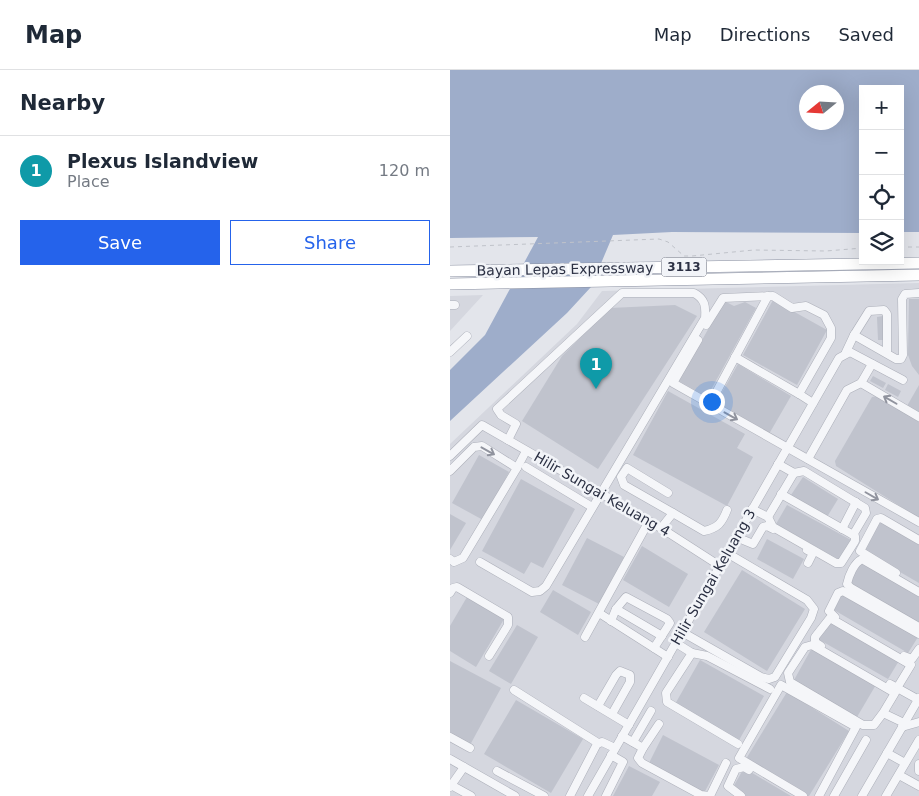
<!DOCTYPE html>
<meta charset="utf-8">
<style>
:root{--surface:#fff;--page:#f2f2f3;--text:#1f2937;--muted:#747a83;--line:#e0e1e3;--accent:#2563eb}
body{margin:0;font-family:"DejaVu Sans",sans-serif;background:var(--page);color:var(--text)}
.controls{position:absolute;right:15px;top:15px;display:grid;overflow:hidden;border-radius:0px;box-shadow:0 5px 20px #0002}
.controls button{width:45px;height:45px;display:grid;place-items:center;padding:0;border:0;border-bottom:1px solid var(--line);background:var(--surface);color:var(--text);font:25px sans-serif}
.compass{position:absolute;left:349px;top:15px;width:45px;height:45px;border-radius:50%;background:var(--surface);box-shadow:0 5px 20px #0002;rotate:252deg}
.you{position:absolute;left:261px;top:331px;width:18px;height:18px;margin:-12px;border:4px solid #fff;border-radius:50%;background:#1a73e8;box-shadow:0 0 0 8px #1a73e833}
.badge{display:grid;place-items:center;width:32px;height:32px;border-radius:50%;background:var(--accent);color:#fff;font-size:16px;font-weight:700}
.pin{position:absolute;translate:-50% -41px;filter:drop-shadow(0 1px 2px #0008)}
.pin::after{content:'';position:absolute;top:26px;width:18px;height:15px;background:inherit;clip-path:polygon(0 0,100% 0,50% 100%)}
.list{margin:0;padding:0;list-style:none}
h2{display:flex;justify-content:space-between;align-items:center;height:65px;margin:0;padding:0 20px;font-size:21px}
h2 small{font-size:16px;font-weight:400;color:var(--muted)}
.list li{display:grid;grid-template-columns:32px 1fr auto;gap:15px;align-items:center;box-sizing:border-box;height:70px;padding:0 20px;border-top:1px solid var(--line)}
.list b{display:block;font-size:19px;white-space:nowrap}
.list p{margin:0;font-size:16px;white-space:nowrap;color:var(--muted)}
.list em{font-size:16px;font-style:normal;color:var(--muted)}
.actions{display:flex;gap:10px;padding:15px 20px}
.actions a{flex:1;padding:11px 0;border:1px solid var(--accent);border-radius:0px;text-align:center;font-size:18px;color:var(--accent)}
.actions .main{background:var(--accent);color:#fff}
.icon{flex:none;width:28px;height:28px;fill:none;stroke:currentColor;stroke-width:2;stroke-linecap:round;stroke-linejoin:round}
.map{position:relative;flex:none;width:469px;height:726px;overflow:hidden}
header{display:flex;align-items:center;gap:30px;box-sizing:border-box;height:70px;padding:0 25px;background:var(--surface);border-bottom:1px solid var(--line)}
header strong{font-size:24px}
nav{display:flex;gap:28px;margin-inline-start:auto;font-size:18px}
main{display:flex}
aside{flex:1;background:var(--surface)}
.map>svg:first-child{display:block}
</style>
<header>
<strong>Map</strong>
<nav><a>Map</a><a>Directions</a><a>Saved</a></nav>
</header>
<main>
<aside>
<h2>Nearby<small></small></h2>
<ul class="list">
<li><span class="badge" style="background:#0f9aa8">1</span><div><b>Plexus Islandview</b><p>Place</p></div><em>120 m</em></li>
</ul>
<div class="actions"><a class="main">Save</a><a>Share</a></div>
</aside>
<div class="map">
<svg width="469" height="726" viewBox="0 0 469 726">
<rect width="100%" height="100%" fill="#e3e5eb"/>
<g fill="#d5d7df">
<polygon points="469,213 469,726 0,726 0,374 127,254 152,221"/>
<polygon points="33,225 0,261 0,226"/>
</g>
<path fill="#9eadca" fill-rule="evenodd" d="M0 0H469V162H450V19H413V163L222 162 163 165 141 217 117 243 0 351V300L35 265 88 167 0 168ZM357 22H387V52H357Z"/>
<g fill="#c0c3cd">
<polygon points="459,229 469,229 469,305 462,296 458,285"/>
<polygon points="323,230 377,260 347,315 293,285"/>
<polygon points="274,231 284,236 295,232 306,238 257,327 229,311"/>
<polygon points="225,235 247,246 148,399 72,351 112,286 160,238"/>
<polygon points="433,246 434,270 428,270 427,247"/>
<polygon points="288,294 341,326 319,364 266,333"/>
<polygon points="423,306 436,313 433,318 420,311"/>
<polygon points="438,314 451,321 448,327 435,320"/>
<polygon points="469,315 469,343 457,336"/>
<polygon points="218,321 295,364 287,378 303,387 277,436 183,385"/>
<polygon points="428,326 469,352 469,448 386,396 385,391 422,327"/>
<polygon points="29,385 59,402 33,450 2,433"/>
<polygon points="353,407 388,429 377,447 341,425"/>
<polygon points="71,409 125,439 93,498 81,492 74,504 32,481"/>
<polygon points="337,435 401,470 390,490 326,454"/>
<polygon points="0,444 16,453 0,480"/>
<polygon points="429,450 469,473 469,513 412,480"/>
<polygon points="137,468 174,487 149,534 112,515"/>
<polygon points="317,469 354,489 343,509 307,489"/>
<polygon points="192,476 238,504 219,537 173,510"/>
<polygon points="411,492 469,526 469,553 399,512"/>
<polygon points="292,500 355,539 317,601 254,562"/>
<polygon points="103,520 141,542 128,565 90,542"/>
<polygon points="393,523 468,567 458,583 384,540"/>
<polygon points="17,527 54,549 26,597 0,581 0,556"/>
<polygon points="380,549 450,589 438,609 368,569"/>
<polygon points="67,555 88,567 61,614 39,601"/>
<polygon points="363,576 427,613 407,647 344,610"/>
<polygon points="250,590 314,626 288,672 224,636"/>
<polygon points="0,591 51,618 20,675 0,664"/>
<polygon points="337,622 399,661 359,726 355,726 296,689"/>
<polygon points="66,630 133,669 101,723 34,684"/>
<polygon points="213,665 269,695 253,725 198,695"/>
<polygon points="179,696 210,712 202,726 163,726"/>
<polygon points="294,698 341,726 295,726 282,719"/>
</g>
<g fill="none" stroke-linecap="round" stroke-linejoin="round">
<g stroke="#acafb9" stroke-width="9">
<g id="minor">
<polyline points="0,235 5,235"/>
<polyline points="256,255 273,228 323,226 342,238 356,236 374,245 381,258 381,268 349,324 363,333"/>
<polyline points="404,265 419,241 434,240 437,244 437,283"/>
<polyline points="248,270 223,313 469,452"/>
<polyline points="0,282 17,266"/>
<polyline points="396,282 404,265 446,289 451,289 453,285 452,229 455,224 469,223"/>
<polyline points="285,287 349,324"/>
<polyline points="411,313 469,347"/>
<polyline points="260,334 318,226"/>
<polyline points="0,386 32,355 211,458 270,496"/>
<polyline points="358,389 397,320 411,313 422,294"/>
<polyline points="76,397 142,437"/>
<polyline points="67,398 76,381"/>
<polyline points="0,401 24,377 32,376 67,398 13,488 4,492 0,489"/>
<polyline points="344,403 354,401 415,438 416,443 403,465"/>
<polyline points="218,423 177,398 171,407 174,415 223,443"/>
<polyline points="302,439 318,447 323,457 386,493 391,493 405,471 405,466 331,424"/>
<polyline points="318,447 344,403 328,394"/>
<path d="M211 458 223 443 254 461C268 458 272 453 277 440"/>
<polyline points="392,459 406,432"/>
<polyline points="286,467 303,474 313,457 317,456 323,459"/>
<polyline points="357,480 363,483 358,493"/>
<path d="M30 492 82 522 90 521 96 516 255 248C256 236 255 229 244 223H172L47 339 51 345 66 354 58 370"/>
<polyline points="446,503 410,481 427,449 431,448 469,470"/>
<path d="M469 522 412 489C404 493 399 505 397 514L401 518 469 557"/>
<polyline points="0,523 3,518 7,517 58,547 58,555 39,586"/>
<polyline points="166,539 212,566"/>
<polyline points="149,543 218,587"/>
<polyline points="385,547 379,541 388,523 393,521 469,564"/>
<polyline points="161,551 166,539 176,527 217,549 220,553 204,578"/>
<polyline points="232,562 311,607 319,609 325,607 361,548 364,539 357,530 277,483"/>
<polyline points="135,567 199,451"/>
<polyline points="226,573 242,583 216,623 217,632 288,674"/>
<polyline points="371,576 365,572 365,567 380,548 461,595 447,618"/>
<polyline points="242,583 257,586 320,619"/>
<polyline points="454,586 462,589 469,579"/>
<polyline points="440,614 469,630"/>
<polyline points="64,620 148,673"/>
<polyline points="134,628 179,655"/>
<polyline points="148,636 166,605 170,601 180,605 180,612 162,644"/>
<polyline points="433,643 445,623 362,575 355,577 338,603 340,612 413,655 424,655 433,643 454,653"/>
<polyline points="452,657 469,652"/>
<polyline points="172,666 193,678 188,688 192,693 251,725 259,726"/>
<polyline points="0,667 20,678"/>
<polyline points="183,672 201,641"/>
<polyline points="193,678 209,654"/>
<polyline points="437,683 455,693"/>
<polyline points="0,689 65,726"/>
<polyline points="469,694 469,701"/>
<polyline points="47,701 94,726"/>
<polyline points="449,705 469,716"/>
<polyline points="1,715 21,726"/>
<polyline points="0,717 14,697"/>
<polyline points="120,726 147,674 152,672 165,678"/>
<polyline points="138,726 389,288 400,282 453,310"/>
<polyline points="156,726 173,692 161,685"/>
<polyline points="260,726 276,693"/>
<polyline points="291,726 278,716 286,699 294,697 299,700"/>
<polyline points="353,726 289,688 331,615 406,657 369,726"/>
<polyline points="384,726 416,670"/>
<polyline points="412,726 469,628"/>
<polyline points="436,726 469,670"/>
</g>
</g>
<g stroke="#8a90a1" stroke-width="12">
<g id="highway">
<polyline points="0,201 469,193"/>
<polyline points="0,214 469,205"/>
</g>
</g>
<g stroke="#c0c3ca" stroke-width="1" stroke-dasharray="4 4" stroke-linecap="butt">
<polyline points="0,177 209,169 218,172 234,186 242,186 304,180 376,181 413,178"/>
<polyline points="450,177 469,177"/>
</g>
<use href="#minor" stroke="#f5f6f9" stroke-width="8"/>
<use href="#highway" stroke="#fff" stroke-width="11"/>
</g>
<defs><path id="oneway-shaft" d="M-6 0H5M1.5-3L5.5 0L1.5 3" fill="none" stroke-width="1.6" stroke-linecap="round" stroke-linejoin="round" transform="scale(1.25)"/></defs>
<g stroke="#90939e">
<use href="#oneway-shaft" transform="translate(440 330) rotate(-150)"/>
<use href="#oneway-shaft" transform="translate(281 346) rotate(29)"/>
<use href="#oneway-shaft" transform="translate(38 381) rotate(29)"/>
<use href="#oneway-shaft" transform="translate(422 426) rotate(30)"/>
</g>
<g text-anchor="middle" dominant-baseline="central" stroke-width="5" stroke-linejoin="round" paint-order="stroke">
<rect fill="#f2f4f8" stroke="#676b79" stroke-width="1" x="211.5" y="187.5" width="45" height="19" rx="4"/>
<g font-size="12" font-weight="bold" fill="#2b3043">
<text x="234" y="197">3113</text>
</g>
<g font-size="14" fill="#2b3043" stroke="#f2f4f8">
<text transform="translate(115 199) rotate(-1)">Bayan Lepas Expressway</text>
<text transform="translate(152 424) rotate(30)">Hilir Sungai Keluang 4</text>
<text transform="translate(263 507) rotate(-60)">Hilir Sungai Keluang 3</text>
</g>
</g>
</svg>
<div class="controls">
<button>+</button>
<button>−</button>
<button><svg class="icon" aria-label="locate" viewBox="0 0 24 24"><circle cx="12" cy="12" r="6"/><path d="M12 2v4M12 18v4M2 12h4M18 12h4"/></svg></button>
<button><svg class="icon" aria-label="layers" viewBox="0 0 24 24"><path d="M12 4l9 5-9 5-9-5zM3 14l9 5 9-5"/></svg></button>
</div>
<svg class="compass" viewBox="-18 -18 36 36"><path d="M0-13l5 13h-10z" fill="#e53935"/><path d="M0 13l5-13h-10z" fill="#747a83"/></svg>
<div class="you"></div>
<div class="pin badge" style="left:146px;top:319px;background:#0f9aa8">1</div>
</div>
</main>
